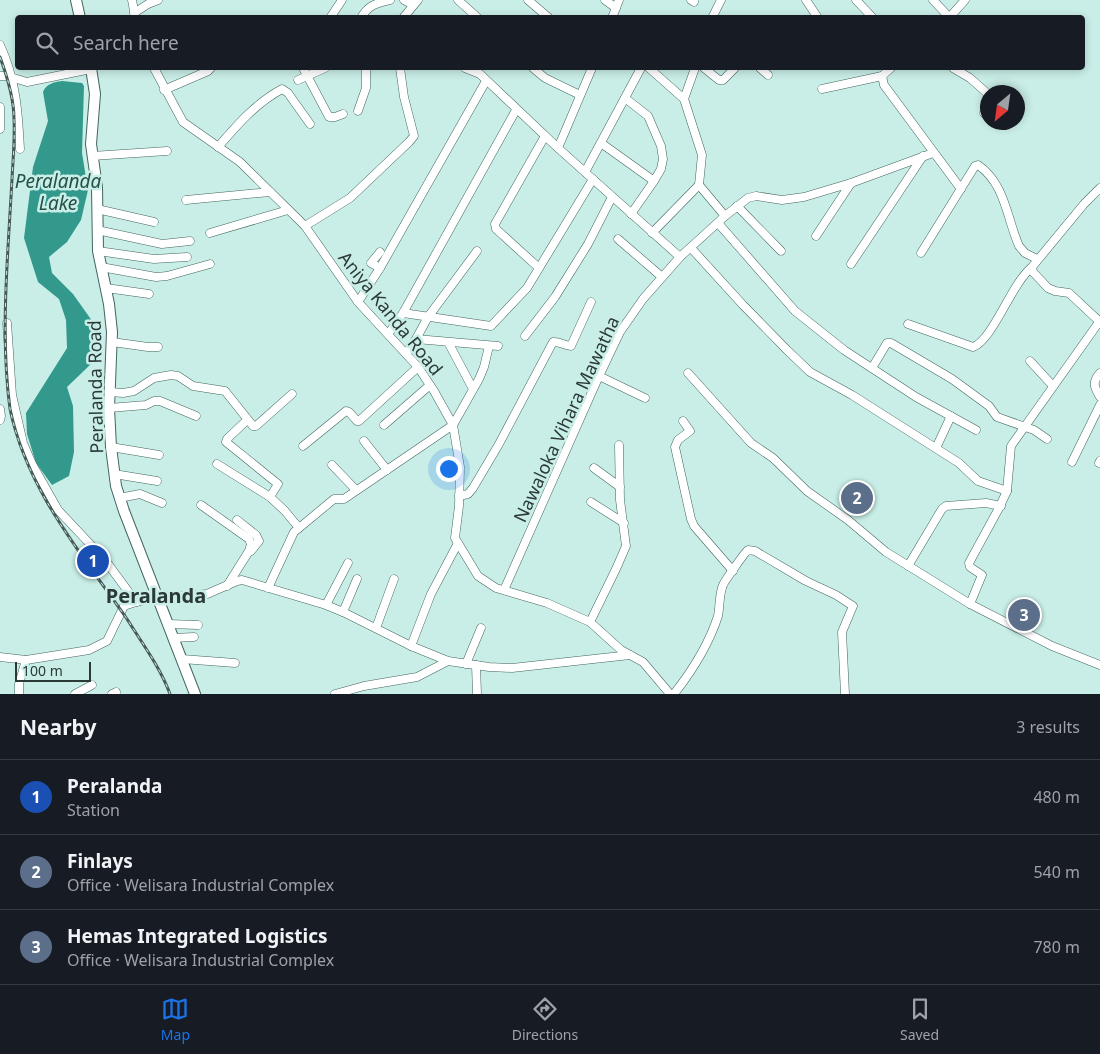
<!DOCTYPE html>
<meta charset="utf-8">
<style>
:root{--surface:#171b24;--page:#20242c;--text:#f1f3f6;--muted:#9ea1a6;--line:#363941;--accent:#1a73e8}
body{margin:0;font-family:"Noto Sans",sans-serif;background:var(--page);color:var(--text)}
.compass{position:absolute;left:980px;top:85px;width:45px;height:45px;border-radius:50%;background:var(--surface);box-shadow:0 2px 8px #0003;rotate:209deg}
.scale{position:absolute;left:15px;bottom:12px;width:76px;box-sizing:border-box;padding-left:5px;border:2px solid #2b3937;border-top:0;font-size:14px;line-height:18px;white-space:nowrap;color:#2b3937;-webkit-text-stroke:4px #c9eee7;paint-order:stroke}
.you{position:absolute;left:448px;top:468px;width:18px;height:18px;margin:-12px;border:4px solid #fff;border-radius:50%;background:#1a73e8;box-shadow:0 0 0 8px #1a73e833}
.badge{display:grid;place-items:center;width:32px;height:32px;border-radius:50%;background:var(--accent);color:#fff;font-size:16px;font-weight:700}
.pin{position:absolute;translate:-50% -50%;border:2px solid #fff;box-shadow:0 1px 5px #0006}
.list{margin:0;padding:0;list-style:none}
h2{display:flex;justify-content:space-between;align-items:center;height:65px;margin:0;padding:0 20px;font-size:21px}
h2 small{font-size:16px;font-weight:400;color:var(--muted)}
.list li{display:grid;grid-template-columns:32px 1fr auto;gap:15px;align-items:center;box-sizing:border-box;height:75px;padding:0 20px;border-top:1px solid var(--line)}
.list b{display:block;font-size:19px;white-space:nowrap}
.list p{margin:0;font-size:16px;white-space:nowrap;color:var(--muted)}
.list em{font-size:16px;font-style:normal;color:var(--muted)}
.icon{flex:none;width:28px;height:28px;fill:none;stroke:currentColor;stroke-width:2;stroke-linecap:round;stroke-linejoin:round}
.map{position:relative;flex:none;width:1100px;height:694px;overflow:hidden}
.search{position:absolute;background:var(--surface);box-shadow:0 2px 8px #0003;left:15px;right:15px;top:15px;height:55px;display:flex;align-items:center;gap:12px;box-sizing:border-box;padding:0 18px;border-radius:5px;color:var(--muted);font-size:19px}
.sheet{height:290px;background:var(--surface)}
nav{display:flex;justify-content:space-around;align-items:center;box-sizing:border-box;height:70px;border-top:1px solid var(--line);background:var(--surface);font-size:14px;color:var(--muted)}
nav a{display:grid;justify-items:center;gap:2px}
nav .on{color:var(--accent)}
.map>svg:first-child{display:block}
</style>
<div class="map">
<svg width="1100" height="694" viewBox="0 0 1100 694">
<rect width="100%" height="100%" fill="#c9eee7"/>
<path fill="#32998c" d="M62 81 82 83 84 86 82 153 88 190 81 220 67 242 49 257 52 273 73 294 100 332 91 364 67 387 73 406 74 452 69 476 52 485 36 463 27 434 26 413 67 348 66 320 59 299 38 282 24 238 33 167 48 121 43 92C46 84 54 82 62 81Z"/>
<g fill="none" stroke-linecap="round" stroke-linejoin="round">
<g stroke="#43655f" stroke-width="9">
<g id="minor">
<polyline points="132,0 135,16"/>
<polyline points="404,0 413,5"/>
<polyline points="458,0 478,18"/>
<polyline points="528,0 549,18"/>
<polyline points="605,0 616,8"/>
<polyline points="691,0 694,2"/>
<polyline points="806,0 818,18"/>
<polyline points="856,0 873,18"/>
<polyline points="933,0 949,17"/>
<polyline points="134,13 148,4 158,0"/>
<polyline points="330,18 342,0"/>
<path d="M361 18C368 5 377 3 390 0"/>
<polyline points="403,18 418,0"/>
<polyline points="612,18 619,0"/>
<polyline points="712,18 721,0"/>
<polyline points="949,18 965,0"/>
<path d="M0 45C16 80 18 111 20 149"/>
<polyline points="154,68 183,122 240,162 305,226 358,302 418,367 434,391 453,425 460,467 459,506 455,538 478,576 496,588 547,603 590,622 621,650 643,662 670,694"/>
<polyline points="303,68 329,117 335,117 343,114"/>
<polyline points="465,68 480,74 558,148"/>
<polyline points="533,68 545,78 580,95"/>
<polyline points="592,68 558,148 680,257"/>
<polyline points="649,68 684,99"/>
<polyline points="695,68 684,99 702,155 699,185 725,216"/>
<polyline points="704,68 719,80 723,80 735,68"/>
<polyline points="760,68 768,75"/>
<polyline points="953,68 970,78 988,94"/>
<polyline points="0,76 7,76 27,82 91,69"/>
<polyline points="882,76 884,85 961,189"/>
<polyline points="298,80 325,68"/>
<polyline points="822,89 882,76 891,68"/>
<polyline points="164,90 208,71 211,68"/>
<polyline points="625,98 648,116 661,146 663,159 661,169 654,181 631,214"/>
<polyline points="0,107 0,129"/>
<polyline points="358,111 366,88 366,68"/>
<polyline points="984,113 988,109"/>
<polyline points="601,143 654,181"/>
<path d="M218 147C237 125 256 103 282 89L288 93 310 124"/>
<polyline points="92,156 167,151"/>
<polyline points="585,172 641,68"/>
<polyline points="1100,188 1084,204 1032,267 1033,272 1048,288 1055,291 1069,293 1100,322"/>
<polyline points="186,200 270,192"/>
<polyline points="737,206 781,251"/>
<polyline points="97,209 154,222"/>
<polyline points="718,223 795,311 844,350 916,397 976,430"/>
<polyline points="305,226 350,198 409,142 414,136 404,97 400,68"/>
<polyline points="97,230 162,244 190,241"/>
<polyline points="210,233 288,210"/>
<polyline points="652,233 699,185"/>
<polyline points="816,236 851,183"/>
<polyline points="618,239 662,277"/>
<polyline points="691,248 743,305 787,350 810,372 852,395 959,463 978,481 1007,491"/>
<polyline points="98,251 154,259 187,257"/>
<polyline points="380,252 371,263 380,268"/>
<path d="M921 253 975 166 978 165C1005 183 1007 219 1019 246L1025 253 1037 259"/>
<polyline points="851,264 923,156"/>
<polyline points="101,267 156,277 167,276 210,264"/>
<polyline points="539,268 496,229 495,224 545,136"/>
<polyline points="106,288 149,294"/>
<polyline points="358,302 380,268 486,81"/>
<polyline points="403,313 491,326 527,288 593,179"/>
<polyline points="7,323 12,395 23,443 32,464 58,510 105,560 136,602"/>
<path d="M908 324 973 347C993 340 1011 284 1032 267"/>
<polyline points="389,333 403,313 516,110"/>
<polyline points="525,336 555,297 588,244 612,197"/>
<polyline points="416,339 428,317 477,251"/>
<polyline points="112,342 148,347 158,347"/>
<polyline points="448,342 473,389"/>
<polyline points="406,353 416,339 498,346"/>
<polyline points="1030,361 1053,386"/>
<polyline points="872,368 887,343 891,343 952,379 989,406 997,417 1034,430 1047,439"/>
<polyline points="688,373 751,443 773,458 807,491 848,520 886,552 970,604 1052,646 1100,665"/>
<path d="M1100 373C1092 382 1094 387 1100 397"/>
<polyline points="599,376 645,398"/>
<polyline points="110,392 123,393 134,391 154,378 171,375 178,376 193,386 225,391 253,426 256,426 292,394"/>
<polyline points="109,408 146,405 154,401 160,401 196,416"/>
<polyline points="0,409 1,416 0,420"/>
<polyline points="247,420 227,439 226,442 278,484 270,497"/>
<polyline points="683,421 690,431 678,440 675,447 691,519 694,526 733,571"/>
<polyline points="384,425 430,385"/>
<polyline points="364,441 387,470"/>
<polyline points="303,446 346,411 349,412 357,421 359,421 418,367"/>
<polyline points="111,447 159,455"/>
<polyline points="936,448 951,416"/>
<polyline points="1072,462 1100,405"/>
<polyline points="1099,463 1100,461"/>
<polyline points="217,464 270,497 285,511 299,528"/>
<polyline points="332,465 356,490"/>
<polyline points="594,468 620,487"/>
<polyline points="114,474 157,481"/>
<path d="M459 496 468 494 473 488 499 444 553 342C560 341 564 346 571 346L591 302"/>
<polyline points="119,498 140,494 162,503"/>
<polyline points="591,502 624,523"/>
<polyline points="201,505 249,539 251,544 249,551 227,586"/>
<polyline points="237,520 256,535 259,541 251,551"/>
<polyline points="908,566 942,509 946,506 986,503 1001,506"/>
<polyline points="268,588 294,532 299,528 334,499 344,499 453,425 479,379 484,367 489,346"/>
<polyline points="504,590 599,376 620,332 643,299 680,257 725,216 748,198 756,196 782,200 804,197 851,183 933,153"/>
<polyline points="970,604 982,575 970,567 969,563 999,508 1007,491 1011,446 1099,322"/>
<polyline points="326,605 348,563"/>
<polyline points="343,612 357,579"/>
<polyline points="590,622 616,569 626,546 620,500 619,445"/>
<polyline points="168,624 198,625"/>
<polyline points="376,628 394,579"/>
<polyline points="173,638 194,637"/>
<polyline points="411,646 431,594 458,543"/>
<polyline points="0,657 26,660 89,650 107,641 124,606 136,602 159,597 207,594 237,581 242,580 326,605 343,612 411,646 448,661 489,667 512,668 630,655"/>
<polyline points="182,659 235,663"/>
<polyline points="466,664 481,628"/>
<polyline points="476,665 477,694"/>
<polyline points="19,694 19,684 26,660"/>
<polyline points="75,694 92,685"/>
<polyline points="112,694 116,692"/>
<polyline points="335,694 364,686 417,677 448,661"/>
<path d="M674 694C692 671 709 644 718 616 720 606 719 594 723 585 724 582 745 552 748 550L755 551 806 581 836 595 853 606 842 632 845 694"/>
</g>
</g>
<g stroke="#43655f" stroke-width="12">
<g id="major">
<polyline points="76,0 80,18"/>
<polyline points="91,68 95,94 91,144 97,187 98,251 109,304 112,332 109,408 111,447 116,486 124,511 195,694"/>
</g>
</g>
<use href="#minor" stroke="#fff" stroke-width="8"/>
<use href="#major" stroke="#fff" stroke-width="10"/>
<g stroke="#485a58" stroke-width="3">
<path id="rail" d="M0 57C7 76 14 98 14 119 15 139 13 159 12 179 8 255 0 334 10 409 27 490 81 553 127 619 142 643 160 667 170 694"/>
</g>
<use href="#rail" stroke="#c9eee7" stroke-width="1" stroke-dasharray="4" stroke-linecap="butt"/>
</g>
<g text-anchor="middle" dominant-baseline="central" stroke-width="5" stroke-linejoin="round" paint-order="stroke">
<g font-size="18" fill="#2b3937" stroke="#c9eee7">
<text transform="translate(391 313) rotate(51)">Aniya Kanda Road</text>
<text transform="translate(95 387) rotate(-91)">Peralanda Road</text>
<text transform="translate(566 419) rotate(-65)">Nawaloka Vihara Mawatha</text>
</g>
<g font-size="19" font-style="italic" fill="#245049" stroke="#c9eee7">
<text x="58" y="181">Peralanda<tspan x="58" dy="22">Lake</tspan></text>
</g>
<g font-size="20" font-weight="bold" fill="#2b3937" stroke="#c9eee7">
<text x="156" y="595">Peralanda</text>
</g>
</g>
</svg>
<svg class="compass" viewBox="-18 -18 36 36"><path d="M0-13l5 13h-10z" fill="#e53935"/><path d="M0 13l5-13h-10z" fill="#9ea1a6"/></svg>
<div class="scale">100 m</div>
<div class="you"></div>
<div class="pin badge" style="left:93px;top:561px;background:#1a4fb4">1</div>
<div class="pin badge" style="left:857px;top:498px;background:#5c6f8a">2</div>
<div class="pin badge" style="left:1024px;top:615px;background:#5c6f8a">3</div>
<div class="search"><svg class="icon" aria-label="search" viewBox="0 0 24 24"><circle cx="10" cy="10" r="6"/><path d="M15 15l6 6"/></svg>Search here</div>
</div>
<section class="sheet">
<h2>Nearby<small>3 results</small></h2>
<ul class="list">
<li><span class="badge" style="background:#1a4fb4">1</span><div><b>Peralanda</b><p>Station</p></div><em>480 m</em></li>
<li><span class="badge" style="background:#5c6f8a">2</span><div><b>Finlays</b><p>Office · Welisara Industrial Complex</p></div><em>540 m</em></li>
<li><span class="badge" style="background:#5c6f8a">3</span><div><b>Hemas Integrated Logistics</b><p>Office · Welisara Industrial Complex</p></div><em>780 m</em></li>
</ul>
</section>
<nav>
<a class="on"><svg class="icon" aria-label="map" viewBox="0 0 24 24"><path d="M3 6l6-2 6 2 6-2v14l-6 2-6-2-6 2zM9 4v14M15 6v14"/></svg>Map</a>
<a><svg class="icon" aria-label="directions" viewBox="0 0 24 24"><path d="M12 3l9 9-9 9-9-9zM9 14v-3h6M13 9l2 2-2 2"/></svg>Directions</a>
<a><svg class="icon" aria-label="saved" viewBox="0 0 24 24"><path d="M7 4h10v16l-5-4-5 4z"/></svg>Saved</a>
</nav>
